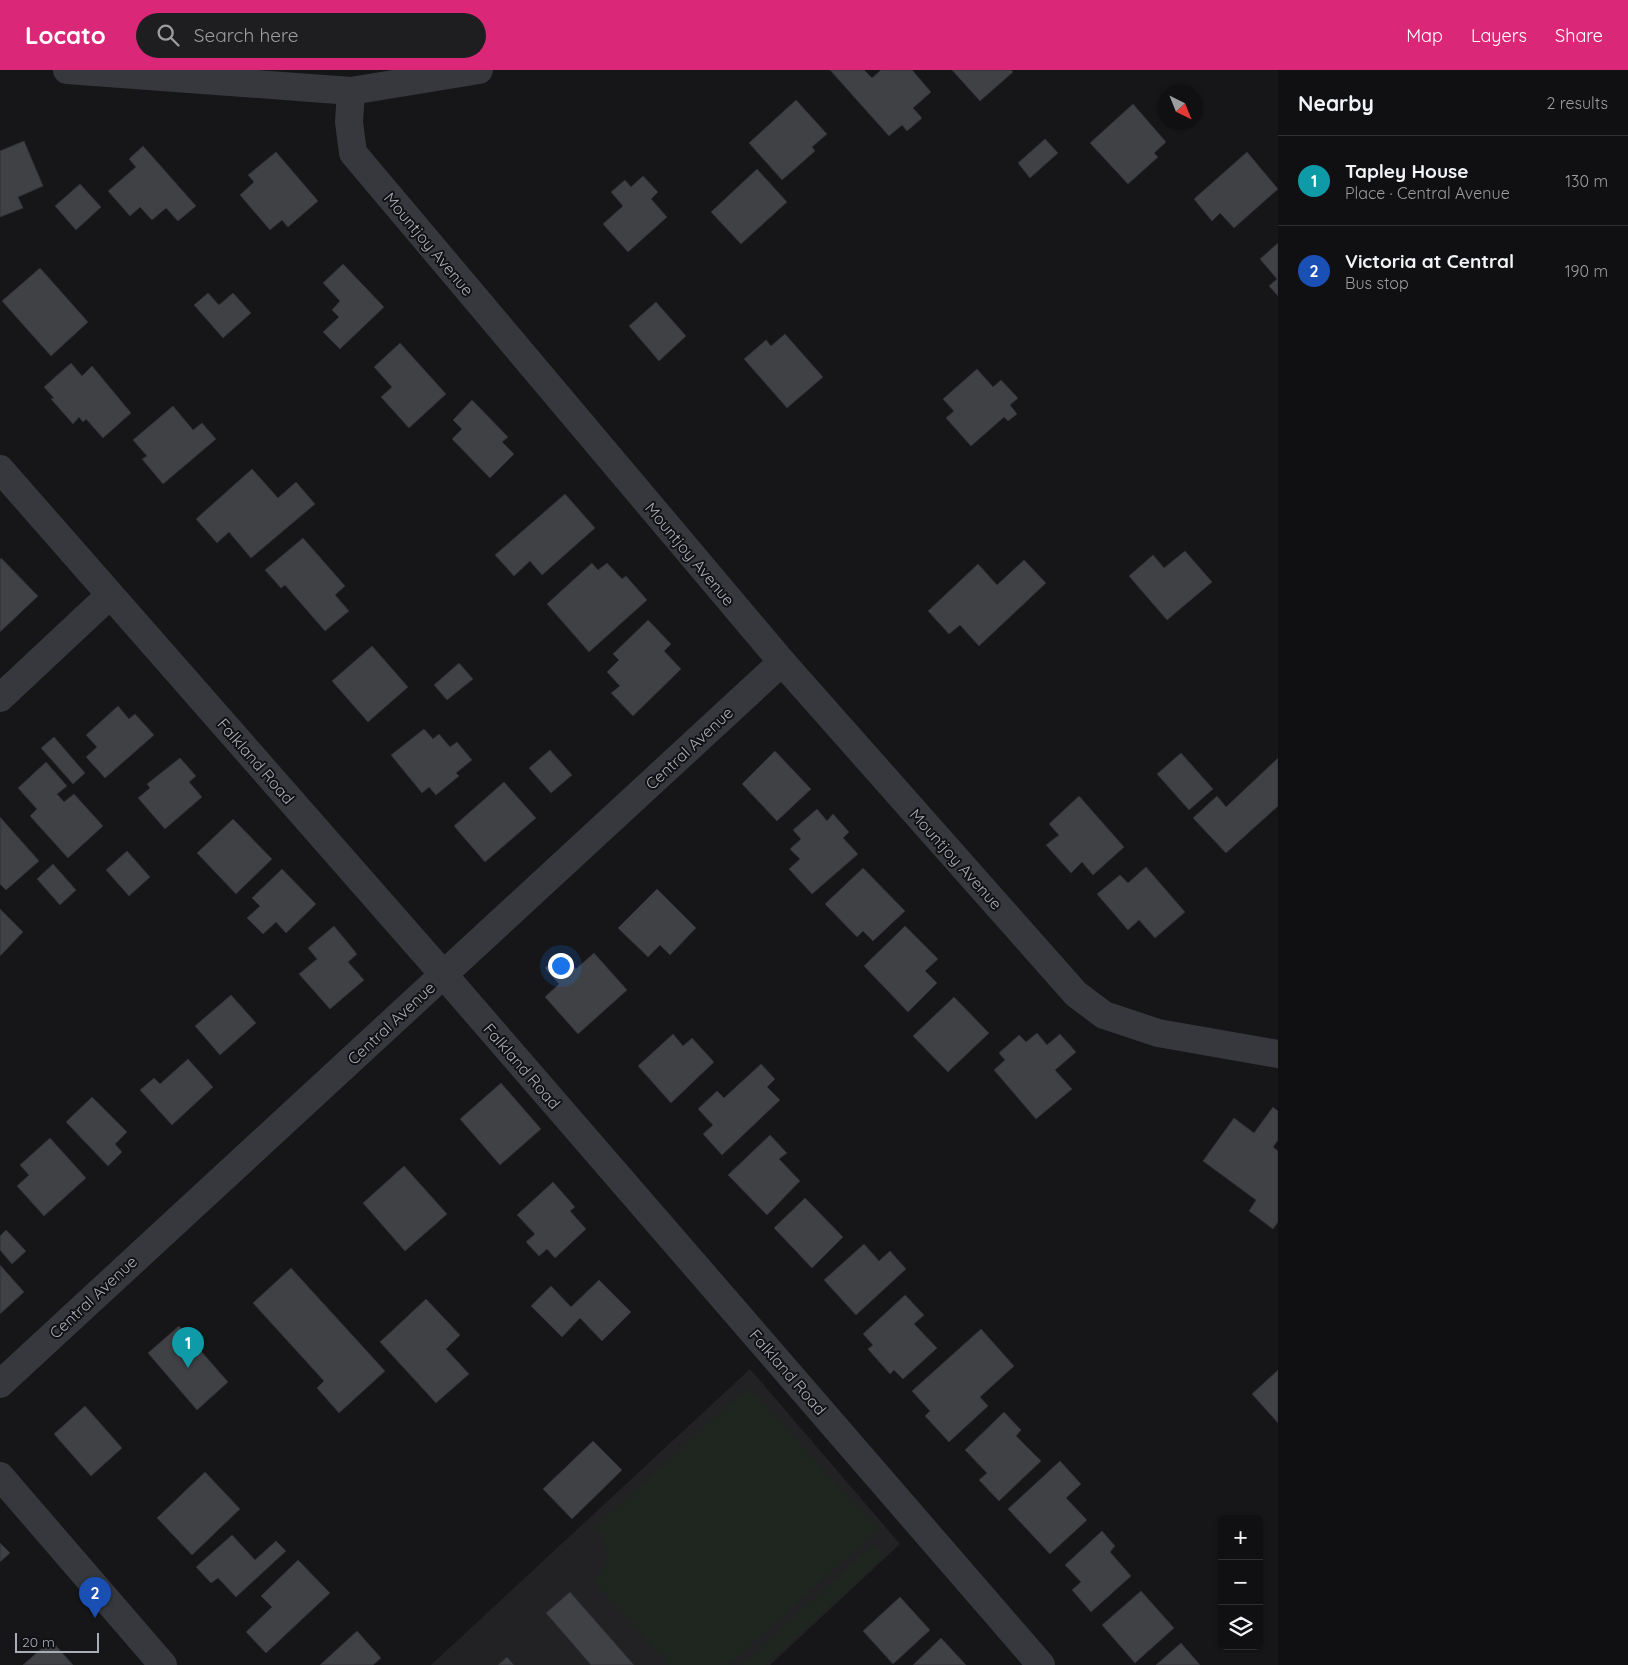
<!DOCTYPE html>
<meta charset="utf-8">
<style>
:root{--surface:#101012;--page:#1e1e20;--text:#f1f3f6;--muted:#9c9d9f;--line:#303032;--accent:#db2777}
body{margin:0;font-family:Quicksand,sans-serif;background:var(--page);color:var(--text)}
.controls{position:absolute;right:15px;bottom:15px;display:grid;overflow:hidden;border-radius:8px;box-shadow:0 1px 4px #0004}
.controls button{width:45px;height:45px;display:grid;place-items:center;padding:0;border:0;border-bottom:1px solid var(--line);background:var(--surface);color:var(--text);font:25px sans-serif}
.compass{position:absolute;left:1158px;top:15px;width:45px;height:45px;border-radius:50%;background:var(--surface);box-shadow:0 1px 4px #0004;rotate:137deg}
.scale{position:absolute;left:15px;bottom:12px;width:84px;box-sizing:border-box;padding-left:5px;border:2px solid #a8adb8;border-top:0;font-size:14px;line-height:18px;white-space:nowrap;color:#a8adb8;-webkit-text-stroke:4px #111113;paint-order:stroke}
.you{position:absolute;left:560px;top:895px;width:18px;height:18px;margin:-12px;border:4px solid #fff;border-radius:50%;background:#1a73e8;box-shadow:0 0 0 8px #1a73e833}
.badge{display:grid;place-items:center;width:32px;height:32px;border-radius:50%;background:var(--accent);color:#fff;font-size:16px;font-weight:700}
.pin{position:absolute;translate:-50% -41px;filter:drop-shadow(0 1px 2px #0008)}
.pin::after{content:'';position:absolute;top:26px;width:18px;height:15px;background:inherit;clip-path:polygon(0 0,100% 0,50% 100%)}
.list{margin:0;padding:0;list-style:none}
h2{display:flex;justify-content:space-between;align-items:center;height:65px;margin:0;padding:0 20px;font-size:21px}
h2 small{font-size:16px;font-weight:400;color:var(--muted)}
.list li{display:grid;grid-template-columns:32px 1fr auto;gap:15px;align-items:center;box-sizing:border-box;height:90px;padding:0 20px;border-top:1px solid var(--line)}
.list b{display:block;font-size:19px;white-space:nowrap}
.list p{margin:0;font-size:16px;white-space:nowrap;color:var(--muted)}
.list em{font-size:16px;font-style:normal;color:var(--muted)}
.icon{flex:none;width:28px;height:28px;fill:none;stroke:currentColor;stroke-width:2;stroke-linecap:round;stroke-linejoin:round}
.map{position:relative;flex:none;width:1278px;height:1595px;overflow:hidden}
header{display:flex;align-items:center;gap:30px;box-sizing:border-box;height:70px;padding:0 25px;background:var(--accent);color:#fff}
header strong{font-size:24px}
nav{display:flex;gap:28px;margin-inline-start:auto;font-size:18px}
.search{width:350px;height:45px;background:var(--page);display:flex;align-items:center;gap:12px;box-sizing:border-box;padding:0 18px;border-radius:28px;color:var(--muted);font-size:19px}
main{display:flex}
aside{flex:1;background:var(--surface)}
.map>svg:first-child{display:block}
</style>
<header>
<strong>Locato</strong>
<div class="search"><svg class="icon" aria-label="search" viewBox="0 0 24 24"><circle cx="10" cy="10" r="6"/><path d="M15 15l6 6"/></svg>Search here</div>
<nav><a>Map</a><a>Layers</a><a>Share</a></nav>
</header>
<main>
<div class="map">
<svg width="1278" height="1595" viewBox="0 0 1278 1595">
<rect width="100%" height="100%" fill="#161618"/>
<polygon fill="#222225" points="750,1299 900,1474 770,1595 431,1595"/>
<g fill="#1e261f">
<path d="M748 1317 878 1459 729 1595H669L593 1510C613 1493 611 1476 594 1458Z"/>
<polygon points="873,1474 885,1486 766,1595 742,1595"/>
</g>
<g fill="#404145" stroke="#303034">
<polygon points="830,0 864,0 872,8 881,0 912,0 931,22 913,38 922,48 907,61 902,55 889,66"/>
<polygon points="952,0 1011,0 1013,2 980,31"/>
<polygon points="796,30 827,64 812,77 815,81 782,110 749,73"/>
<polygon points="1133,34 1166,72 1154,83 1158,87 1128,114 1090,73"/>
<polygon points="1045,69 1058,83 1030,108 1018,93"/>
<polygon points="24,71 43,116 18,127 23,138 0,147 0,81"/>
<polygon points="143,76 196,136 178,151 166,138 152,150 140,137 130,146 108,121 136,97 129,89"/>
<polygon points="276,82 318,131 288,157 282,150 270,160 240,125 254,112 248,105"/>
<polygon points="1247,82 1278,119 1234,158 1220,143 1212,151 1194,129"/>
<polygon points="757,99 787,132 741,174 711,142"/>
<polygon points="643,106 658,122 651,129 667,147 628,182 603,154 623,136 611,122 625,110 631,117"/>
<polygon points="80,114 101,137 76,160 55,136"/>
<polygon points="1278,173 1278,226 1269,216 1277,209 1260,189"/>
<polygon points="343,194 384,237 340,279 323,262 339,247 332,240 340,231 323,213"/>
<polygon points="40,198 88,252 51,286 2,231"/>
<polygon points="208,223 219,235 233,223 251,243 223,268 194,235"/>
<polygon points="656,232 686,266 659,291 629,256"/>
<polygon points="785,264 823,307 787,338 744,289 766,270 771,276"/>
<polygon points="400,273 446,324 409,358 381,327 392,317 374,297"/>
<polygon points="71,293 82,306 92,296 131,343 103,368 86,349 83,352 79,347 73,354 51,329 54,328 44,317"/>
<polygon points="977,299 993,317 1001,310 1018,328 1010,335 1017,344 1008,351 1004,347 971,376 946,348 954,341 943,329"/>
<polygon points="472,330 508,367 502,372 514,384 490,408 452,369 462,359 453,350"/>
<polygon points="173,336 193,360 202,353 216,369 163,414 142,389 147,386 133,370"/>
<polygon points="252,399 278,428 296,412 315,434 251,488 229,462 217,473 196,449"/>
<polygon points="565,424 595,458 542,505 530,491 514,506 495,485"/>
<polygon points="303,468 345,516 335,525 349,541 325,561 285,515 281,518 265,500"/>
<polygon points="1185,481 1212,512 1167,550 1129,506 1153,485 1164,498"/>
<polygon points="1,488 38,526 0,562 0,490"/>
<polygon points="1024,490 1046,513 979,576 960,555 949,564 928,541 978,494 997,515"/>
<polygon points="592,493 598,500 607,493 622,509 626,506 647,530 589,582 547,534"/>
<polygon points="648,550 671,574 664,581 681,599 633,646 611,623 620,616 607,602 619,590 613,584"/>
<polygon points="372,576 408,617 368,652 332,611"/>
<polygon points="459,593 473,609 447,630 434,615"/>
<polygon points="118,636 129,649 135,644 154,665 105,708 86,687 97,677 86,665"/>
<polygon points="424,659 433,669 439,664 450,677 457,672 472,690 456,703 459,706 436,725 429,717 422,723 391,685"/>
<polygon points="54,667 85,703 73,714 41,678"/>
<polygon points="550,680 572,705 551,723 529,698"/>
<polygon points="775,681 811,719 777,751 742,714"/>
<polygon points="1181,683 1213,719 1189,740 1157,704"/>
<polygon points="180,688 196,706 189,712 202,727 165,759 138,728 150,718 147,714"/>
<polygon points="1278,688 1278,736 1226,783 1193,748 1217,726 1226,737"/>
<polygon points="46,692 67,716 57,724 64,732 74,724 103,756 68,788 30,746 37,739 18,718"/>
<polygon points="504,712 536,748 485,792 454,756"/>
<polygon points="1079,726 1124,777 1093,805 1082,792 1071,803 1046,775 1059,765 1049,754"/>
<polygon points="817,739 827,751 833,744 849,762 843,768 858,784 812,824 789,799 800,789 790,779 801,769 793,760"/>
<polygon points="0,747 39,791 6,820 0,814"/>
<polygon points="233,749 272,789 236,824 197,783"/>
<polygon points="127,781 150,807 129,826 106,800"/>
<polygon points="53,794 76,820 60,835 37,809"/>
<polygon points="1146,797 1185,842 1155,868 1139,850 1128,860 1097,824 1120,805 1128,813"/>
<polygon points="863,798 905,841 873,871 863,861 857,867 825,834"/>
<polygon points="282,799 316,834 286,863 276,852 263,864 247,848 260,836 252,828"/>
<polygon points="657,819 696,858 670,885 660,875 648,887 618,858"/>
<polygon points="0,839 23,862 0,886"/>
<polygon points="334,856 357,884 348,892 364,910 330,939 299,904 317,889 308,878"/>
<polygon points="905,856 938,889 925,901 937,913 908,942 864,896"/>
<polygon points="561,883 576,899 594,883 627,920 578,964 545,927 559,914 545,898"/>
<polygon points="231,925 256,953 220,985 195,956"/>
<polygon points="954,927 989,963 948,1002 913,966"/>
<polygon points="1037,963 1047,975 1060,964 1076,982 1055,1000 1072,1019 1036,1049 994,1000 1005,990 999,983 1019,965 1026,972"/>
<polygon points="673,964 683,976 692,968 714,992 671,1033 638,996"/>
<polygon points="188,989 213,1017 172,1055 140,1020 154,1008 160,1014"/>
<polygon points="761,994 775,1009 767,1017 780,1030 722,1085 703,1064 713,1055 698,1039 717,1021 724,1028"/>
<polygon points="501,1013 541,1059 500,1095 460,1049"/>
<polygon points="92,1027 127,1062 115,1074 122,1082 108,1096 66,1052"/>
<polygon points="1273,1037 1278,1041 1278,1070 1273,1077 1278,1081 1278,1152 1273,1159 1249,1141 1256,1130 1203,1091 1234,1048 1254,1063"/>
<polygon points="770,1065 787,1083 779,1089 800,1111 767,1145 728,1105"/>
<polygon points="50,1068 86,1108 44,1146 17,1116 29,1105 20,1095"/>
<polygon points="404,1096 447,1144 405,1181 363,1133"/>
<polygon points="553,1112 575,1137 570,1141 586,1159 555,1188 547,1179 539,1186 526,1172 535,1164 517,1145"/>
<polygon points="805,1128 843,1167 812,1198 774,1158"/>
<polygon points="6,1160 26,1181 12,1194 0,1180 0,1166"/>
<polygon points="864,1174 879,1191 890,1181 906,1199 856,1245 824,1210"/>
<polygon points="0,1195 24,1222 0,1244"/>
<polygon points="291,1198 385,1301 339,1343 317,1318 324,1311 253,1233"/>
<polygon points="599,1210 631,1242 602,1271 580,1248 562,1267 531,1236 551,1216 571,1237"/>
<polygon points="905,1225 924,1245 914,1254 937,1278 903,1309 894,1300 890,1304 868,1279 873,1275 863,1264"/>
<polygon points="426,1229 460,1265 446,1279 469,1304 436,1333 380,1272"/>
<polygon points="179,1256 228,1312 197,1340 148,1283"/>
<polygon points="981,1259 1014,1296 980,1327 988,1336 949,1372 925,1346 930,1341 912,1321"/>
<polygon points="1278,1300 1278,1353 1252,1324"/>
<polygon points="85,1336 122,1378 91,1406 54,1364"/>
<polygon points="1004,1342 1021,1360 1016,1366 1041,1391 999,1431 979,1410 987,1403 965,1380"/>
<polygon points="593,1371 622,1400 572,1449 543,1419"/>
<polygon points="1060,1391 1081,1414 1066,1428 1087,1450 1050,1484 1008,1439"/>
<polygon points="205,1402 240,1439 192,1485 157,1448"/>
<polygon points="1102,1461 1115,1476 1110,1482 1131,1506 1091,1542 1072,1520 1081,1512 1065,1495"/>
<polygon points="232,1465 255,1490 276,1471 286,1481 236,1527 218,1508 211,1513 196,1497"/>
<polygon points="0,1473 10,1483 0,1492"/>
<polygon points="298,1490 330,1523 266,1583 246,1562 272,1537 261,1526"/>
<polygon points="1141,1521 1174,1558 1135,1593 1102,1555"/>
<polygon points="570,1522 634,1595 591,1595 546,1543"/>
<polygon points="900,1527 930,1560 893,1594 863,1561"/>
<polygon points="357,1561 381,1588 373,1595 320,1595"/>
<polygon points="941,1568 966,1595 913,1595"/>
<polygon points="51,1570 73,1595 23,1595"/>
<polygon points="1181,1573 1200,1595 1156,1595"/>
<polygon points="507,1587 514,1595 498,1595"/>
</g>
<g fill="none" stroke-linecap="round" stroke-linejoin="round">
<g stroke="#37383d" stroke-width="28">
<polyline points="67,0 351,21 479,0"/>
<polyline points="351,21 349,52 353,83 782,592 1076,924 1104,945 1158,963 1278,984"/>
<polyline points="0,399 443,904 1041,1595"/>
<polyline points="0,628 110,525"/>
<polyline points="0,1314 782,592"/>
<polyline points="0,1406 163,1595"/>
</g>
</g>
<g text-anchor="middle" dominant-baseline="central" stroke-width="4" stroke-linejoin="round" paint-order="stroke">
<g font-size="16" fill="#a8adb8" stroke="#111113">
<text transform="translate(429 174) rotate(50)">Mountjoy Avenue</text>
<text transform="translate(690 484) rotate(50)">Mountjoy Avenue</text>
<text transform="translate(689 678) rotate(-43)">Central Avenue</text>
<text transform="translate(256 691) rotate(49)">Falkland Road</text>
<text transform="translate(956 789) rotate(48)">Mountjoy Avenue</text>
<text transform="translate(391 953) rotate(-43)">Central Avenue</text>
<text transform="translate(522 996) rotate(49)">Falkland Road</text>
<text transform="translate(93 1227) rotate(-43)">Central Avenue</text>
<text transform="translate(788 1302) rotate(49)">Falkland Road</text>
</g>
</g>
</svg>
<div class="controls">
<button>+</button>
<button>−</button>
<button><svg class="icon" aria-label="layers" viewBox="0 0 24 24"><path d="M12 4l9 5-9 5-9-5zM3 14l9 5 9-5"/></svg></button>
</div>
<svg class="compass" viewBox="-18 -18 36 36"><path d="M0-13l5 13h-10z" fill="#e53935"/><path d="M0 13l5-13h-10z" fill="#9c9d9f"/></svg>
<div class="scale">20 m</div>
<div class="you"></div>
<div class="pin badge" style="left:188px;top:1298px;background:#0f9aa8">1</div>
<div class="pin badge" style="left:95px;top:1548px;background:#1a4fb4">2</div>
</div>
<aside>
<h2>Nearby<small>2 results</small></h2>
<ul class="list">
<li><span class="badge" style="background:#0f9aa8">1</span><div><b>Tapley House</b><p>Place · Central Avenue</p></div><em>130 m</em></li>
<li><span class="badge" style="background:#1a4fb4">2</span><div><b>Victoria at Central</b><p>Bus stop</p></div><em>190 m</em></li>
</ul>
</aside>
</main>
